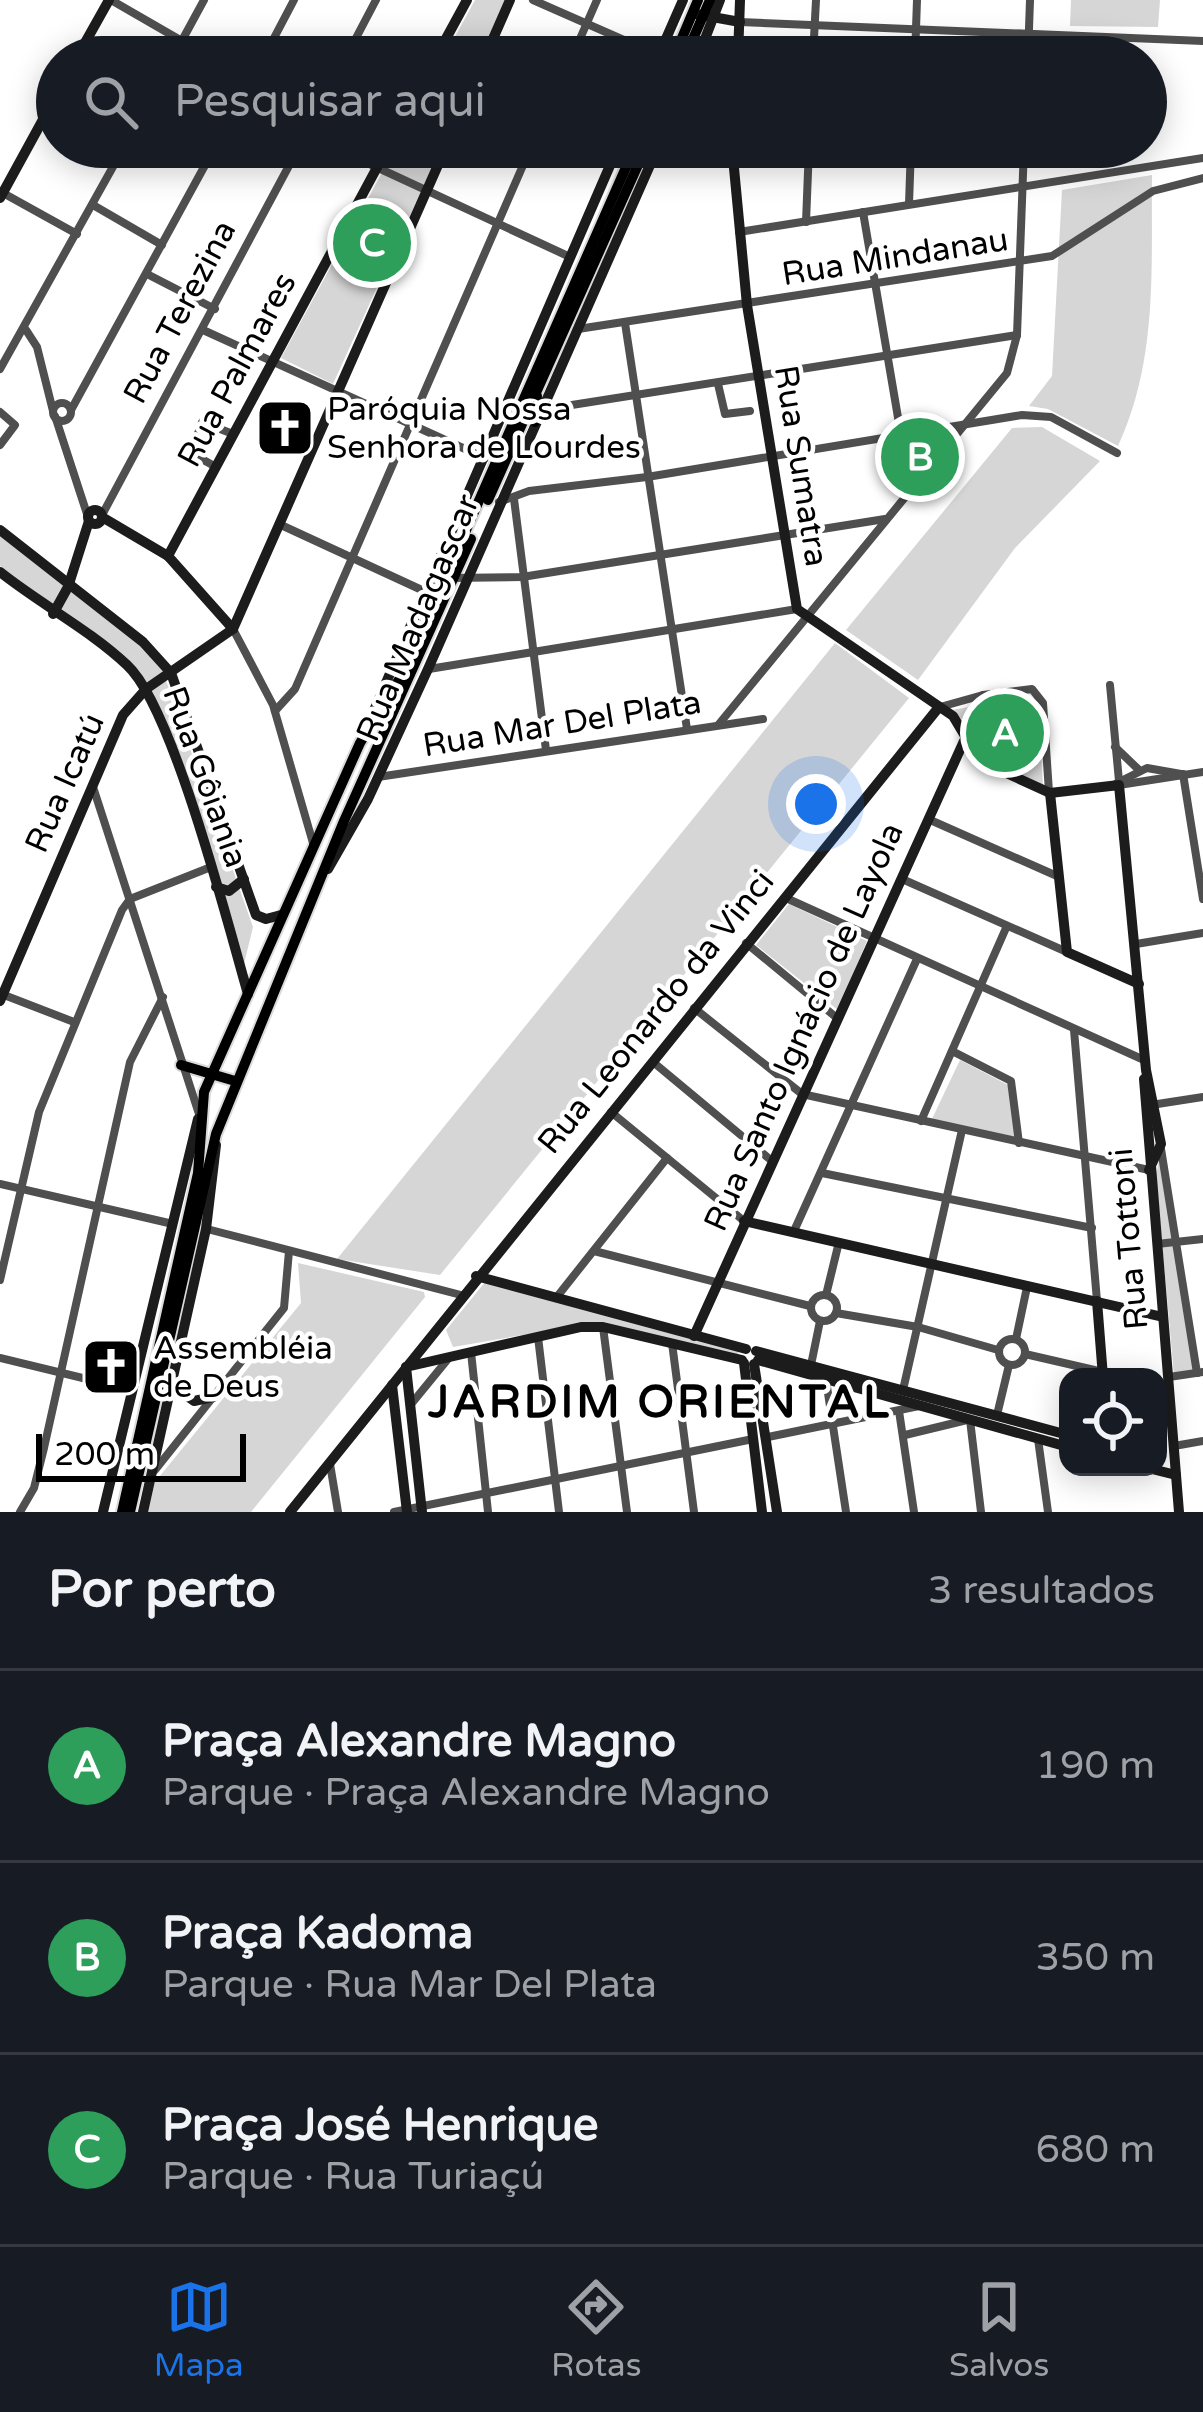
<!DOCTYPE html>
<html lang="pt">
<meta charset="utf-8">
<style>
:root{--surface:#171b24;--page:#20242c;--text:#f1f3f6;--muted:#9ea1a6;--line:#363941;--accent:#1a73e8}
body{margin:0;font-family:"Varela Round",sans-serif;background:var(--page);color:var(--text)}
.controls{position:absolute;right:36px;bottom:36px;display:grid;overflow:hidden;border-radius:24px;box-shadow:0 6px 30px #0003}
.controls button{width:108px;height:108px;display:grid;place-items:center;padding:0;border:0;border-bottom:3px solid var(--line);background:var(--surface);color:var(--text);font:60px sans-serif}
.scale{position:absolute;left:36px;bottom:30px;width:210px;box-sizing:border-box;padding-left:12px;border:6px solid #000;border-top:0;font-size:33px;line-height:42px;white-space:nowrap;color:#000;-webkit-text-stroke:9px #fff;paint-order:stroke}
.you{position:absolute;left:816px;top:804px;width:42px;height:42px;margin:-30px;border:9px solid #fff;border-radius:50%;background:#1a73e8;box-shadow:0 0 0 18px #1a73e833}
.badge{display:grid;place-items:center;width:78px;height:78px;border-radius:50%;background:var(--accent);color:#fff;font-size:39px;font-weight:700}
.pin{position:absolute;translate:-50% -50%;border:6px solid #fff;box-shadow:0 3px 12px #0006}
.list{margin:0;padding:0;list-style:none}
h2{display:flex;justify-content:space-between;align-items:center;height:156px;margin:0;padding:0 48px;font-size:51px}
h2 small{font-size:39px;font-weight:400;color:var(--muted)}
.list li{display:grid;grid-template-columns:78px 1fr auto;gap:36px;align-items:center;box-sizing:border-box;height:192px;padding:0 48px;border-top:3px solid var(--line)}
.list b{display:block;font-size:45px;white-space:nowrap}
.list p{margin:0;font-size:39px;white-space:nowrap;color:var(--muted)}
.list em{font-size:39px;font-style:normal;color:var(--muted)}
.icon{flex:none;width:66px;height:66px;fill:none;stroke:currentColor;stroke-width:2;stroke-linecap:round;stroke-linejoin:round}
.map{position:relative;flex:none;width:1203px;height:1512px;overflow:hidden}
.search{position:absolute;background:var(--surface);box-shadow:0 6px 30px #0003;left:36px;right:36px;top:36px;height:132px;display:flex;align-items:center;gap:30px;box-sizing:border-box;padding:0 42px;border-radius:66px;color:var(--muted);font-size:45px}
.sheet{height:732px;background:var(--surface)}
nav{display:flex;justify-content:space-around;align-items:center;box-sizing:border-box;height:168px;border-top:3px solid var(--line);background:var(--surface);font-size:33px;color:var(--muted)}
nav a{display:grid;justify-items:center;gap:6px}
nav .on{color:var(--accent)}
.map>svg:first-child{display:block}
</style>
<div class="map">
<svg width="1203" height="1512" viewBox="0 0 1203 1512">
<rect width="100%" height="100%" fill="#fff"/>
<g fill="#d6d6d6">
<polygon points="475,0 506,0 481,57 444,57"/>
<polygon points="1071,0 1160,0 1158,27 1070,26"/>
<polygon points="396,147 441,147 333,384 281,358"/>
<path d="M1152 175C1151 270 1158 359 1118 446L1048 409 1029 406 1052 376 1062 190Z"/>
<polygon points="1042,427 1100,461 1015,548 918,680 846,630 1012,428"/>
<polygon points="0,535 141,645 163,672 253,927 243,968 149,686 0,566"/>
<polygon points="835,643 909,698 440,1275 337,1259"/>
<polygon points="1030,697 1038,700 1043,786 983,758 967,724 951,710"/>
<polygon points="789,904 867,941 838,1010 756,945"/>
<polygon points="960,1060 1010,1086 1015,1139 931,1121"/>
<polygon points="1159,1159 1195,1371 1174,1375 1156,1176"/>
<polygon points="298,1263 424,1292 425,1297 251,1512 148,1512 155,1482 301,1303"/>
<polygon points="486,1281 739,1351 737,1357 582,1325 453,1347 446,1330"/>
</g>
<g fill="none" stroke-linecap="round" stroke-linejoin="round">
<g stroke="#dbdbdb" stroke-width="14">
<g id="primary">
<polyline points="674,57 698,0"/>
<polyline points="685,57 710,0"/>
<polyline points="535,422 537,396"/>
<polyline points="488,500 646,147"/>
<polyline points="181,1065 235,1081"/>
<polyline points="122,1512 198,1173 204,1092 360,743 403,673 635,147"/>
<polyline points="130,1512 216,1134 344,821 471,539"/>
</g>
</g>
<g stroke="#4f4f4f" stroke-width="8">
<polyline points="111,0 182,41"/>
<polyline points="533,0 658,55"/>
<polyline points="740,22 1203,41"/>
<polyline points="173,57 204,0"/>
<polyline points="264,57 294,0"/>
<polyline points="346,57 376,0"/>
<polyline points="572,57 597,0"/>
<polyline points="813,57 816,0"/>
<polyline points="915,57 917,0"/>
<polyline points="1028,57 1030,0"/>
<polyline points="333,147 570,257"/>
<polyline points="657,148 1024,162"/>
<polyline points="3,193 77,234"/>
<polyline points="909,204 911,147"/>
<polyline points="93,205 162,245"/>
<polyline points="863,212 910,488"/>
<polyline points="806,222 809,147"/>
<polyline points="739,232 1203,158"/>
<polyline points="147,274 215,309"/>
<polyline points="625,323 687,729"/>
<polyline points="578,329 1052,256 1153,191 1203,178"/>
<polyline points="26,330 37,347 53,411"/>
<polyline points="203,330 485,458"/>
<polyline points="0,369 124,147"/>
<polyline points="718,384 725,414 750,411"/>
<circle cx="62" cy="412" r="9"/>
<polyline points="71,410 215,147"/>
<polyline points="540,410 1017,335"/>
<polyline points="0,412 15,425 0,445"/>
<polyline points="55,416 88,517"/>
<polyline points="216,467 191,453 202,422 233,434"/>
<polyline points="514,499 546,750"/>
<polyline points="499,502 529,491 647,477 1022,415 1051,417 1117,453"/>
<polyline points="102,515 299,147"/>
<polyline points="281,525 424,591"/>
<polyline points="449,578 522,577 885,519"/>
<polyline points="233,629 273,705 313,843"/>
<polyline points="429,669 797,609"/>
<polyline points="1110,685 1119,781"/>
<polyline points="940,707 983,695"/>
<polyline points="275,711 295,689 531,147"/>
<polyline points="719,724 1007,373 1017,335 1024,147"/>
<polyline points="965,740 983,695 1032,689 1043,703 1049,792"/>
<polyline points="1115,747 1138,769"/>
<polyline points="1183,774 1203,899"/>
<polyline points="378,777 763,719"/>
<polyline points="1117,783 1147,768 1181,774"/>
<polyline points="1119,785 1203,772"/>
<polyline points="93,787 199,1114"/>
<polyline points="928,819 1057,876"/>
<polyline points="902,879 1067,952"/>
<polyline points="786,898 1144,1060"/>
<polyline points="746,943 837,1018"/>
<polyline points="1136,944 1203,933"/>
<polyline points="4,995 74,1022"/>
<polyline points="694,1008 802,1094 1149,1170"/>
<polyline points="1074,1030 1097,1301"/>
<polyline points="952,1051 1011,1081 1019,1143"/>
<polyline points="653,1062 772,1161"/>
<polyline points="1151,1105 1203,1097"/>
<polyline points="611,1112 744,1221"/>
<polyline points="921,1121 1006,928"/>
<polyline points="1161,1149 1197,1373"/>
<polyline points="822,1173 1092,1228"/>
<polyline points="0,1184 173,1224"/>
<polyline points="207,1229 461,1295"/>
<polyline points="794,1231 917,959"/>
<polyline points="1157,1244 1203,1239"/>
<polyline points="594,1251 810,1306"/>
<polyline points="0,1280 39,1112 122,910 130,899 211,867"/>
<circle cx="824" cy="1308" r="13"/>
<polyline points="826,1295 839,1242"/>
<polyline points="556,1298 667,1158"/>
<polyline points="836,1313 918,1327 998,1350"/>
<polyline points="603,1327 627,1512"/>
<polyline points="538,1337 559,1512"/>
<circle cx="1012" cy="1352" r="13"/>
<polyline points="1016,1339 1027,1287"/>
<polyline points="672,1343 694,1512"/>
<polyline points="471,1352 488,1512"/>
<polyline points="1025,1354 1103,1372"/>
<polyline points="0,1358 132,1390"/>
<polyline points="811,1365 820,1321"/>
<polyline points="1169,1377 1203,1372"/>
<polyline points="826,1380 846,1512"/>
<polyline points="903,1390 962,1130"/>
<polyline points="412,1403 448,1359"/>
<polyline points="899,1411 914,1512"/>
<polyline points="997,1415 1009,1365"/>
<polyline points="970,1420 981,1512"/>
<polyline points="905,1435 967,1420"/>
<polyline points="768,1437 919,1406"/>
<polyline points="1038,1439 1048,1512"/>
<polyline points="1174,1446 1203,1441"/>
<polyline points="330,1464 338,1512"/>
<polyline points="155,1470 284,1308 289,1251"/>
<polyline points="20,1512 34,1488 44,1448 130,1062 163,997"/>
<polyline points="394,1512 753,1439"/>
</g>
<g stroke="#1c1c1c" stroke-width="10">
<polyline points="696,14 740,22"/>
<polyline points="77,57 109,0"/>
<polyline points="436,57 467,0"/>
<polyline points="485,57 510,0"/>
<polyline points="658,57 683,0"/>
<polyline points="698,57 720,0"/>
<polyline points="738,57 740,0"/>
<polyline points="732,147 747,305 797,609 953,716 980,761 1050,793 1119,785 1146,1070 1161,1144 1149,1170"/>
<polyline points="0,198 57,94"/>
<circle cx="95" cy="517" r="7"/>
<polyline points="102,517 168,556 233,629"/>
<polyline points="0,530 143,642 171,673 256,915 266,919 281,915"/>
<polyline points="168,556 388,147"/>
<path d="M0 572C40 604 90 630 127 665 173 707 228 925 248 994"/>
<polyline points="53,614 68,587 89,521"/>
<polyline points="369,722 618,147"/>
<polyline points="1050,793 1067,952 1139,984"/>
<polyline points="328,869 368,799 428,669 658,147"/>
<polyline points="216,887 229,891 244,879"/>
<polyline points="0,1001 123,715 146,689 233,629 446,147"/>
<polyline points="1144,1079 1179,1512"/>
<polyline points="744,1221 1163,1317"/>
<polyline points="476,1276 746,1349"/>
<polyline points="1097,1301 1103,1377"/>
<polyline points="694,1336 964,741"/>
<polyline points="756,1351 1068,1435"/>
<polyline points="758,1360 1068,1447"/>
<polyline points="744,1363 762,1512"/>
<polyline points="754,1364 777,1512"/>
<polyline points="406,1367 581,1327 603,1327 742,1360"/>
<polyline points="406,1367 422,1512"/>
<polyline points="392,1385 407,1512"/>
<polyline points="174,1387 194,1401 213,1397"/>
<polyline points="1144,1467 1176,1475"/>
<polyline points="103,1512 198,1119"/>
<polyline points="143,1512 206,1229 216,1145"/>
<polyline points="290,1512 939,707"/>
</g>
<use href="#primary" stroke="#000" stroke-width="10"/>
</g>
<defs>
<g id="church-square" transform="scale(3)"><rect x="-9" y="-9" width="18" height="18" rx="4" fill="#000" stroke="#fff"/><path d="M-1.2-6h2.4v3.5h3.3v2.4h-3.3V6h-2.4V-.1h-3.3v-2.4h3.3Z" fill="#fff"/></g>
</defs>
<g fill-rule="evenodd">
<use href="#church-square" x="285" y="428"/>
<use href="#church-square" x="111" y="1367"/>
</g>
<g text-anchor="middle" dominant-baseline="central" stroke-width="9" stroke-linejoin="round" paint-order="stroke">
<g font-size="33" fill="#000" stroke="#fff">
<text transform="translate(895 257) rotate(-9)">Rua Mindanau</text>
<text transform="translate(180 312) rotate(-62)">Rua Terezina</text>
<text transform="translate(237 370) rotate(-62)">Rua Palmares</text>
<text transform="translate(801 466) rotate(81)">Rua Sumatra</text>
<text transform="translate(418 618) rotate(-67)">Rua Madagascar</text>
<text transform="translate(562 724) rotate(-9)">Rua Mar Del Plata</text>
<text transform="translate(205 777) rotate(70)">Rua Gôiania</text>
<text transform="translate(65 783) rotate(-66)">Rua Icatú</text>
<text transform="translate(656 1012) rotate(-51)">Rua Leonardo da Vinci</text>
<text transform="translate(804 1027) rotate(-66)">Rua Santo Ignácio de Layola</text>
<text transform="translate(1129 1239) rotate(-95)">Rua Tottoni</text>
</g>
<g font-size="33" fill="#000" stroke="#fff" text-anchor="start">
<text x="327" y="409">Paróquia Nossa<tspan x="327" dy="38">Senhora de Lourdes</tspan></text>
<text x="153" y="1348">Assembléia<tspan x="153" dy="38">de Deus</tspan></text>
</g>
<g font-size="45" font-weight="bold" letter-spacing="3" fill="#000" stroke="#fff">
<text x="660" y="1403">JARDIM ORIENTAL</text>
</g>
</g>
</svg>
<div class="controls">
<button><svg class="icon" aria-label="locate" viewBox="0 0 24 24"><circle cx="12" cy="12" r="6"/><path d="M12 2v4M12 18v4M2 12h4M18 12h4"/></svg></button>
</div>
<div class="scale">200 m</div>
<div class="you"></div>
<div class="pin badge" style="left:1005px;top:733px;background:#2e9e5b">A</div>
<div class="pin badge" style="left:920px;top:457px;background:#2e9e5b">B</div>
<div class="pin badge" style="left:372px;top:243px;background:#2e9e5b">C</div>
<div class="search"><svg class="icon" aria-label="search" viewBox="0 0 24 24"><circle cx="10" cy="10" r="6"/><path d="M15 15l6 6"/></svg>Pesquisar aqui</div>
</div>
<section class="sheet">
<h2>Por perto<small>3 resultados</small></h2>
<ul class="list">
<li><span class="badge" style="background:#2e9e5b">A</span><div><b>Praça Alexandre Magno</b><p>Parque · Praça Alexandre Magno</p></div><em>190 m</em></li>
<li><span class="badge" style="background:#2e9e5b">B</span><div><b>Praça Kadoma</b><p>Parque · Rua Mar Del Plata</p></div><em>350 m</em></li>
<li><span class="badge" style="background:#2e9e5b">C</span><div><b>Praça José Henrique</b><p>Parque · Rua Turiaçú</p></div><em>680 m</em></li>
</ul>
</section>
<nav>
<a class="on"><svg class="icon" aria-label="map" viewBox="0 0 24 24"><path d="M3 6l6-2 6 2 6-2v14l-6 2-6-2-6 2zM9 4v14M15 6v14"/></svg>Mapa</a>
<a><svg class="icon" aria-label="directions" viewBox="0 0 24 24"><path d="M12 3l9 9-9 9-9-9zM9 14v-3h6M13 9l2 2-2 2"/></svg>Rotas</a>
<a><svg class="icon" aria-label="saved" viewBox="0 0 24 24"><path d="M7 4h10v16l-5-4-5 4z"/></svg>Salvos</a>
</nav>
